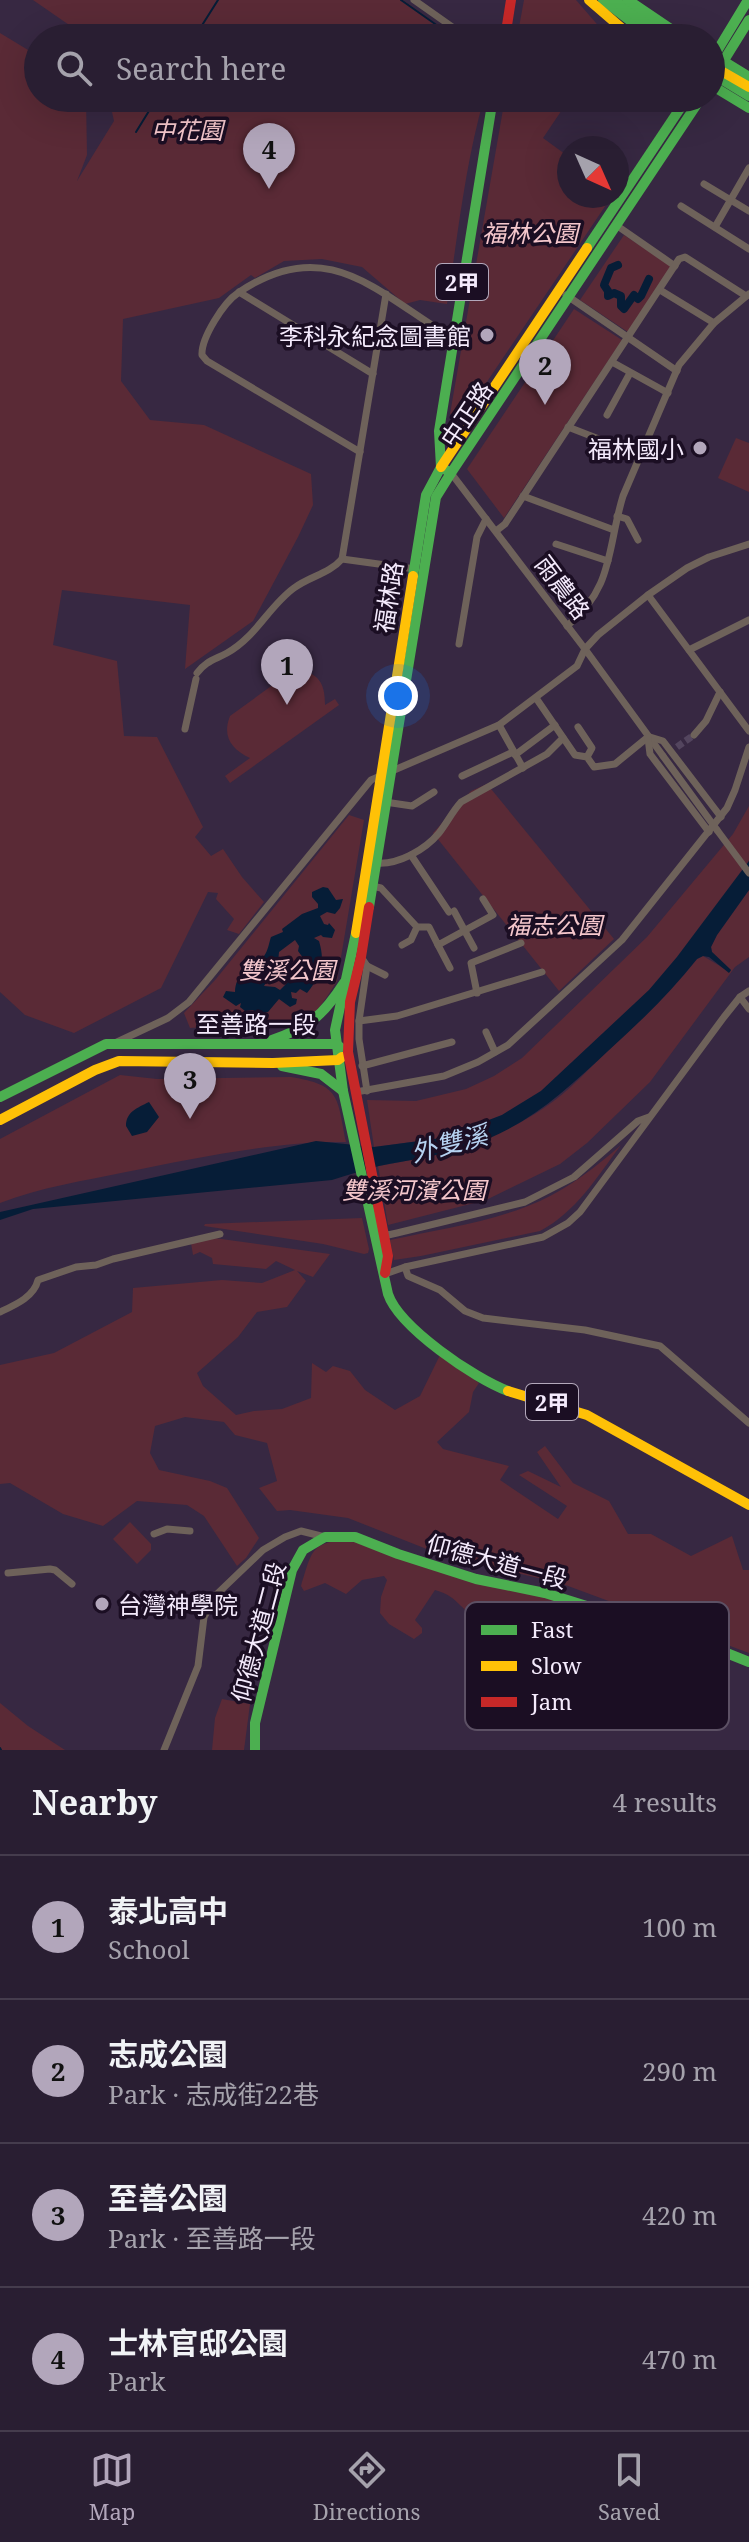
<!DOCTYPE html>
<meta charset="utf-8">
<style>
:root{--surface:#291e32;--page:#352b3e;--text:#f1f3f6;--muted:#a5a2ac;--line:#453c4d;--accent:#b2a6bb}
body{margin:0;font-family:"Noto Serif","Noto Sans TC",serif;background:var(--page);color:var(--text)}
.compass{position:absolute;left:557px;top:136px;width:72px;height:72px;border-radius:50%;background:var(--surface);box-shadow:0 8px 32px #0002;rotate:135deg}
.you{position:absolute;left:398px;top:696px;width:28px;height:28px;margin:-20px;border:6px solid #fff;border-radius:50%;background:#1a73e8;box-shadow:0 0 0 12px #1a73e833}
.badge{display:grid;place-items:center;width:52px;height:52px;border-radius:50%;background:var(--accent);color:#111;font-size:26px;font-weight:700}
.pin{position:absolute;translate:-50% -66px;filter:drop-shadow(0 2px 4px #0008)}
.pin::after{content:'';position:absolute;top:42px;width:28px;height:24px;background:inherit;clip-path:polygon(0 0,100% 0,50% 100%)}
.list{margin:0;padding:0;list-style:none}
h2{display:flex;justify-content:space-between;align-items:center;height:104px;margin:0;padding:0 32px;font-size:34px}
h2 small{font-size:26px;font-weight:400;color:var(--muted)}
.list li{display:grid;grid-template-columns:52px 1fr auto;gap:24px;align-items:center;box-sizing:border-box;height:144px;padding:0 32px;border-top:2px solid var(--line)}
.list b{display:block;font-size:30px;white-space:nowrap}
.list p{margin:0;font-size:26px;white-space:nowrap;color:var(--muted)}
.list em{font-size:26px;font-style:normal;color:var(--muted)}
.icon{flex:none;width:44px;height:44px;fill:none;stroke:currentColor;stroke-width:2;stroke-linecap:round;stroke-linejoin:round}
.map{position:relative;flex:none;width:749px;height:1750px;overflow:hidden}
.search{position:absolute;background:var(--surface);box-shadow:0 8px 32px #0002;left:24px;right:24px;top:24px;height:88px;display:flex;align-items:center;gap:20px;box-sizing:border-box;padding:0 28px;border-radius:44px;color:var(--muted);font-size:30px}
.sheet{height:680px;background:var(--surface)}
nav{display:flex;justify-content:space-around;align-items:center;box-sizing:border-box;height:112px;border-top:2px solid var(--line);background:var(--surface);font-size:22px;color:var(--muted)}
nav a{display:grid;justify-items:center;gap:4px}
nav .on{color:var(--accent)}
.map>svg:first-child{display:block}
</style>
<div class="map">
<svg width="749" height="1750" viewBox="0 0 749 1750">
<rect width="100%" height="100%" fill="#372842"/>
<g fill="#5a2a36">
<polygon points="33,0 403,0 456,38 88,38"/>
<polygon points="524,0 576,0 609,38 517,38"/>
<path d="M0 33 38 56V98H86L87 155 77 181 114 121 109 98H484C465 165 458 235 447 304L420 300 405 304 362 267 322 259 284 261 255 278 251 275 219 298 123 319 121 381 150 420 204 425 311 474 313 505 298 537 253 621 185 669 190 605 62 590 53 645 117 661 124 736 157 737 203 827 195 837 211 856 223 849 242 877 264 902 239 934 227 930 234 919 216 899 218 893 208 892 161 988 74 1033 25 1015 0 992Z"/>
<polygon points="505,98 570,98 543,138 569,157 569,196 612,196 466,413 459,419 450,414"/>
<polygon points="624,235 671,266 628,332 580,300"/>
<polygon points="574,309 622,340 504,518 467,469"/>
<polygon points="736,438 749,443 749,492 718,478"/>
<path d="M301 670C321 675 325 686 325 705L335 699 339 705 230 783 225 776 250 758C231 749 222 736 230 716L292 671Z"/>
<polygon points="487,784 614,939 559,991 433,833 471,791"/>
<polygon points="749,806 749,861 677,957 649,990 541,1091 502,1115 442,1138 374,1147 367,1100 416,1101 466,1089 494,1076 522,1058 647,937 733,834"/>
<path d="M349 815 364 820 337 981C328 995 319 1012 304 1020 283 1031 217 1027 190 1028L184 1013 216 979Z"/>
<path d="M749 890V957L735 967 650 1082 587 1143 560 1164 486 1200 388 1225 378 1166C437 1157 494 1142 544 1108 569 1092 590 1067 612 1047 643 1019 671 992 697 959L703 956 730 972 731 970 712 952 711 947 717 935Z"/>
<path d="M120 1075 157 1079 291 1077C341 1085 337 1097 346 1142 276 1141 195 1158 126 1172 83 1181 41 1187 0 1203V1139Z"/>
<path d="M621 1145C597 1177 576 1212 540 1231L421 1256 394 1260 390 1240C440 1229 493 1222 540 1201 570 1187 596 1167 621 1145Z"/>
<polygon points="362,1218 369,1249 368,1253 364,1254 323,1244 204,1226 205,1224"/>
<polygon points="214,1238 330,1254 313,1277 297,1271 306,1281 287,1307 257,1312 238,1337 197,1373 203,1386 236,1415 254,1411 282,1409 311,1398 312,1363 326,1372 333,1366 350,1371 365,1390 395,1410 420,1396 440,1355 479,1383 473,1392 469,1412 437,1442 443,1449 509,1466 500,1480 558,1519 567,1506 519,1475 528,1471 561,1487 537,1452 545,1446 573,1483 609,1501 628,1534 651,1534 691,1556 732,1536 743,1570 749,1570 749,1653 560,1583 447,1557 348,1518 290,1510 277,1511 259,1488 277,1481 267,1443 235,1435 224,1422 185,1417 155,1426 150,1453 159,1470 210,1481 227,1488 259,1538 246,1558 237,1566 204,1516 187,1505 137,1501 103,1526 63,1514 10,1483 0,1484 0,1365 54,1353 132,1312 133,1288 222,1280 262,1283 295,1270 276,1261 266,1269 213,1264 212,1258 200,1252 193,1255 191,1243"/>
<polygon points="130,1522 151,1544 151,1550 137,1564 113,1539"/>
<path d="M351 1538 541 1594 585 1611 577 1610 570 1617H559L538 1622 516 1657 505 1688 499 1689 486 1663V1627L483 1620C461 1614 461 1597 435 1590L415 1620 422 1628V1633L414 1639 389 1624 380 1613 381 1597 387 1580 384 1576 362 1580 346 1594 325 1583 304 1591 301 1586C313 1548 310 1544 351 1538Z"/>
<polygon points="222,1699 250,1704 244,1750 212,1750 215,1718"/>
<polygon points="0,1703 28,1726 65,1750 0,1750"/>
</g>
<g fill="#061d37" fill-rule="evenodd">
<path d="M749 861V890L717 935 711 947 712 952 731 970 729 973 709 957 703 956 697 959C670 993 640 1022 608 1051 564 1092 527 1127 468 1146 439 1156 409 1160 379 1166 363 1170 348 1175 332 1180L33 1209 0 1220V1212L316 1141 374 1147 442 1138 502 1115 541 1091 649 990 677 957Z"/>
<path d="M323 887 328 888 336 900 343 899 340 908 335 914 327 912 320 916 324 924 328 925 329 923 335 930 332 938 323 937 321 935 314 938 319 941C325 961 322 975 307 993L300 989 296 993 291 992 292 998 297 999 296 1004 290 1007 279 999 268 1012 257 1014 253 1010 245 1011 240 1007 241 1003 236 1006 223 997 226 991 235 992C236 968 254 971 264 956 268 951 269 943 271 937L283 932 282 929 302 914 318 908V904L312 897V892ZM295 940 299 946 298 951 309 966 308 969 303 968 299 972 301 978 298 980 294 976 280 990 275 987 264 986 278 962 279 952Z"/>
<path d="M149 1102 159 1117 147 1132 132 1136 126 1126C126 1112 137 1108 149 1102Z"/>
</g>
<g fill="none" stroke-linecap="round" stroke-linejoin="round">
<g stroke="#061d37" stroke-width="2">
<polyline points="401,0 455,38"/>
<polyline points="194,38 218,0"/>
<polyline points="479,98 484,100"/>
<polyline points="136,132 157,98"/>
<polyline points="0,1748 1,1750"/>
</g>
<polyline stroke="#061d37" stroke-width="8" points="618,265 611,268 604,285 608,291 608,296 614,293 621,296 621,306 624,309 634,295 638,299 641,296 649,279"/>
<polyline stroke="#53455e" stroke-width="7" stroke-dasharray="7 3.5" stroke-linecap="butt" points="677,747 694,735"/>
<g stroke="#6e625a" stroke-width="7">
<polyline points="414,0 468,38"/>
<polyline points="704,184 749,211"/>
<polyline points="681,206 749,249"/>
<polyline points="616,225 675,266"/>
<polyline points="715,227 749,168"/>
<polyline points="660,290 714,323"/>
<polyline points="239,292 373,374"/>
<polyline points="566,295 677,371"/>
<polyline points="612,362 668,393"/>
<polyline points="607,415 630,373"/>
<polyline points="568,427 640,455"/>
<path d="M360 452 207 361 202 355C201 338 224 302 238 293 328 231 379 295 454 339"/>
<polyline points="451,473 585,649 663,756"/>
<polyline points="523,496 614,530"/>
<polyline points="617,516 627,519 638,540"/>
<polyline points="496,531 505,524 679,259 685,257 746,296"/>
<polyline points="556,544 608,561"/>
<polyline points="342,559 386,294"/>
<polyline points="648,595 749,731"/>
<path d="M567 626C614 588 607 548 623 496L679 365 714 323 749 294"/>
<polyline points="459,644 477,537 486,519"/>
<polyline points="689,650 749,620"/>
<path d="M197 673C206 661 214 660 227 653 256 637 269 606 294 588 310 576 329 574 342 559L415 569"/>
<polyline points="536,698 575,755 587,757 594,767 615,764 648,737"/>
<polyline points="499,725 523,768"/>
<polyline points="578,727 592,748 587,757"/>
<polyline points="185,729 196,679"/>
<polyline points="694,735 706,721 720,692"/>
<polyline points="650,737 663,741 721,817"/>
<polyline points="648,738 650,754 709,832"/>
<polyline points="515,755 555,725"/>
<polyline points="462,776 513,752"/>
<polyline points="385,802 412,806 434,792"/>
<polyline points="717,830 749,873"/>
<polyline points="411,855 449,912"/>
<path d="M376 863C398 865 425 850 439 833 447 823 452 812 461 802L547 754 563 738"/>
<polyline points="372,886 381,888 417,927 429,927 438,945 493,915 483,899"/>
<polyline points="454,911 474,948"/>
<polyline points="402,945 411,940 417,927"/>
<polyline points="438,945 450,968"/>
<polyline points="361,957 367,966 359,1021 359,1039 367,1091"/>
<polyline points="367,966 385,975"/>
<polyline points="477,993 471,963 521,943"/>
<polyline points="740,997 749,1009"/>
<polyline points="359,1021 397,1016 542,972"/>
<polyline points="486,1032 495,1052"/>
<polyline points="117,1042 168,1018 189,1002 371,780 499,725 577,666 585,649 598,635 648,595 687,568 709,557 749,544"/>
<polyline points="362,1066 452,1042"/>
<polyline points="356,1092 444,1076 478,1062 508,1045 622,940 727,808 735,790 749,747"/>
<polyline points="384,1232 388,1235 397,1233 525,1202 574,1177 638,1121 649,1117"/>
<polyline points="405,1267 408,1276 440,1290 465,1311 483,1318 585,1330 660,1346 749,1423"/>
<polyline points="385,1274 405,1267 543,1237 568,1223 580,1212 724,1017 740,997 749,991"/>
<path d="M0 1312C15 1305 34 1297 38 1280L76 1267 96 1265 113 1259 220 1234"/>
<polyline points="154,1534 167,1529 190,1531"/>
<polyline points="8,1573 50,1569 55,1570 72,1584"/>
<polyline points="164,1750 198,1666 204,1617 217,1594 263,1550 285,1537 301,1531 325,1537"/>
</g>
<g stroke="#4caf50" stroke-width="10">
<polyline points="603,0 653,38"/>
<polyline points="614,0 667,38"/>
<polyline points="628,0 684,38"/>
<polyline points="720,59 749,77"/>
<polyline points="711,61 748,0"/>
<polyline points="711,73 749,96"/>
<polyline points="711,81 749,20"/>
<polyline points="711,85 749,108"/>
<polyline points="587,248 687,98"/>
<polyline points="451,473 701,98"/>
<polyline points="413,576 426,495 441,467 439,431 493,98"/>
<polyline points="369,907 436,497 451,473 441,467"/>
<path d="M356 933 335 1030 343 1091 388 1294C399 1327 475 1379 508 1391"/>
<path d="M272 1040C309 1027 323 1016 344 983"/>
<polyline points="282,1066 321,1074 343,1091"/>
<polyline points="0,1097 106,1044 336,1044 340,1047"/>
<polyline points="255,1750 255,1723 292,1570 303,1550 325,1537 355,1537 398,1554 476,1579 545,1593 689,1638 749,1662"/>
</g>
<g stroke="#ffc107" stroke-width="10">
<polyline points="589,0 633,38"/>
<polyline points="716,68 749,87"/>
<polyline points="441,467 587,248"/>
<polyline points="356,933 413,576"/>
<polyline points="0,1120 95,1070 119,1061 273,1063 338,1060 342,1057"/>
<polyline points="508,1391 587,1415 749,1505"/>
</g>
<g stroke="#c62828" stroke-width="10">
<polyline points="505,38 511,0"/>
<polyline points="369,907 361,957 350,1002 348,1052 388,1256 385,1273"/>
</g>
<polyline stroke="#6e625a" stroke-width="7" points="663,756 717,830"/>
</g>
<g fill="#b2a6bb" stroke="#1b0e23" stroke-width="3">
<circle cx="487" cy="335" r="8"/>
<circle cx="700" cy="448" r="8"/>
<circle cx="102" cy="1604" r="8"/>
</g>
<g text-anchor="middle" dominant-baseline="central" stroke-width="7" stroke-linejoin="round" paint-order="stroke">
<g fill="#1b0e23" stroke="#b3a8bb" stroke-width="2">
<rect x="436" y="264" width="52" height="36" rx="6"/>
<rect x="526" y="1384" width="52" height="36" rx="6"/>
</g>
<g font-size="22" font-weight="bold" fill="#f4eafc">
<text x="462" y="282">2甲</text>
<text x="552" y="1402">2甲</text>
</g>
<g font-size="24" font-style="italic" fill="#f5c7cc" stroke="#1b0e23">
<text x="187" y="129">中花園</text>
<text x="530" y="232">福林公園</text>
<text x="554" y="924">福志公園</text>
<text x="287" y="969">雙溪公園</text>
<text x="414" y="1189">雙溪河濱公園</text>
</g>
<g font-size="24" fill="#f4eafc" stroke="#1b0e23" text-anchor="end">
<text x="471" y="335">李科永紀念圖書館</text>
<text x="684" y="448">福林國小</text>
<text x="118" y="1604" text-anchor="start">台灣神學院</text>
</g>
<g font-size="24" fill="#f4eafc" stroke="#1b0e23">
<text transform="translate(466 414) rotate(-56)">中正路</text>
<text transform="translate(563 587) rotate(53)">雨農路</text>
<text transform="translate(388 597) rotate(-81)">福林路</text>
<text x="256" y="1023">至善路一段</text>
<text transform="translate(497 1561) rotate(15)">仰德大道一段</text>
<text transform="translate(258 1632) rotate(-75)">仰德大道二段</text>
</g>
<g font-size="26" font-style="italic" fill="#b5d1f0" stroke="#1b0e23">
<text transform="translate(449 1143) rotate(-14)">外雙溪</text>
</g>
</g>
<rect x="465" y="1602" width="264" height="128" rx="12" fill="#1b0e23" stroke="#5c5064" stroke-width="2"/>
<rect x="481" y="1625" width="36" height="10" fill="#4caf50"/>
<rect x="481" y="1661" width="36" height="10" fill="#ffc107"/>
<rect x="481" y="1697" width="36" height="10" fill="#c62828"/>
<g font-size="22" fill="#f4eafc">
<text x="531" y="1638">Fast</text>
<text x="531" y="1674">Slow</text>
<text x="531" y="1710">Jam</text>
</g>
</svg>
<svg class="compass" viewBox="-18 -18 36 36"><path d="M0-13l5 13h-10z" fill="#e53935"/><path d="M0 13l5-13h-10z" fill="#a5a2ac"/></svg>
<div class="you"></div>
<div class="pin badge" style="left:287px;top:705px">1</div>
<div class="pin badge" style="left:545px;top:405px">2</div>
<div class="pin badge" style="left:190px;top:1119px">3</div>
<div class="pin badge" style="left:269px;top:189px">4</div>
<div class="search"><svg class="icon" aria-label="search" viewBox="0 0 24 24"><circle cx="10" cy="10" r="6"/><path d="M15 15l6 6"/></svg>Search here</div>
</div>
<section class="sheet">
<h2>Nearby<small>4 results</small></h2>
<ul class="list">
<li><span class="badge">1</span><div><b>泰北高中</b><p>School</p></div><em>100 m</em></li>
<li><span class="badge">2</span><div><b>志成公園</b><p>Park · 志成街22巷</p></div><em>290 m</em></li>
<li><span class="badge">3</span><div><b>至善公園</b><p>Park · 至善路一段</p></div><em>420 m</em></li>
<li><span class="badge">4</span><div><b>士林官邸公園</b><p>Park</p></div><em>470 m</em></li>
</ul>
</section>
<nav>
<a class="on"><svg class="icon" aria-label="map" viewBox="0 0 24 24"><path d="M3 6l6-2 6 2 6-2v14l-6 2-6-2-6 2zM9 4v14M15 6v14"/></svg>Map</a>
<a><svg class="icon" aria-label="directions" viewBox="0 0 24 24"><path d="M12 3l9 9-9 9-9-9zM9 14v-3h6M13 9l2 2-2 2"/></svg>Directions</a>
<a><svg class="icon" aria-label="saved" viewBox="0 0 24 24"><path d="M7 4h10v16l-5-4-5 4z"/></svg>Saved</a>
</nav>
